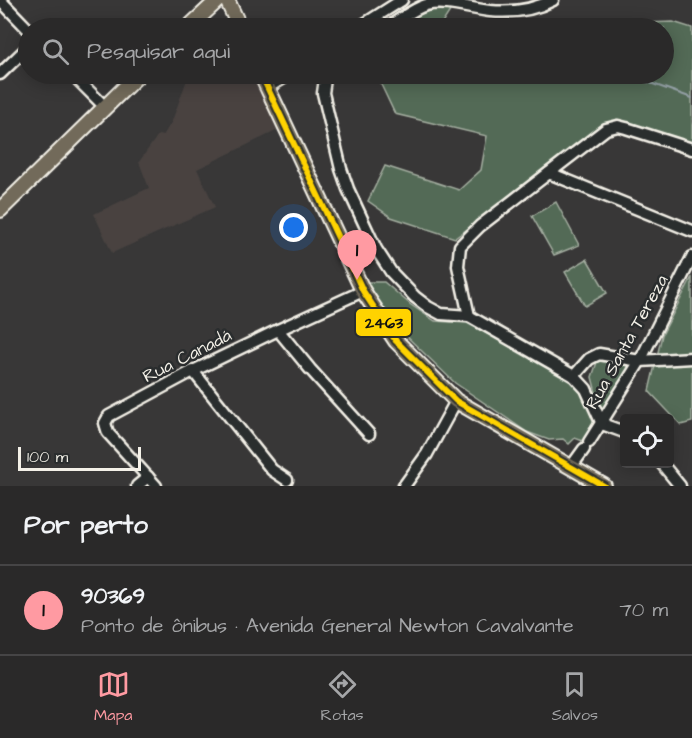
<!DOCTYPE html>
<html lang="pt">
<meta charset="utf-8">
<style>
:root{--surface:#2a2929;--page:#323131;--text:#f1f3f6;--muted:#a5a6a8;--line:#464546;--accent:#ff9aa2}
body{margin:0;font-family:"Architects Daughter",sans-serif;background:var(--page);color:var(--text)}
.controls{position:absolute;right:18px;bottom:18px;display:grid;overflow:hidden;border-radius:6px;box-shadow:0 3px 15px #0003}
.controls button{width:54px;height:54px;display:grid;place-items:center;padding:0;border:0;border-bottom:2px solid var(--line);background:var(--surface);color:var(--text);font:30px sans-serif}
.scale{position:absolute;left:18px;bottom:15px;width:123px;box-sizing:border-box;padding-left:6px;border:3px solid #f4f1e8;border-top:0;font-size:16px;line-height:21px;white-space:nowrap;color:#f4f1e8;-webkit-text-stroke:4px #2a2d2e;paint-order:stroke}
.you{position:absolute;left:294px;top:228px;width:21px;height:21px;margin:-15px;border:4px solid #fff;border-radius:50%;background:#1a73e8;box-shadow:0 0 0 9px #1a73e833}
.badge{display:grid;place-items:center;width:39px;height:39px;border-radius:50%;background:var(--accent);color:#111;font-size:20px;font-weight:700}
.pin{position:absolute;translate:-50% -50px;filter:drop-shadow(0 2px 3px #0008)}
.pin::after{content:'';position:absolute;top:32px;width:21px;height:18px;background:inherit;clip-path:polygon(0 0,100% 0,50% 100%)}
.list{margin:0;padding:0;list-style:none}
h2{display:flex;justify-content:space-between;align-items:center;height:78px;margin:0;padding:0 24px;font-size:26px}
h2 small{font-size:20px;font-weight:400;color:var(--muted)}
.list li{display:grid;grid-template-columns:39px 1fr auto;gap:18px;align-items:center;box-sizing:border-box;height:90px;padding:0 24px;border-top:2px solid var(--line)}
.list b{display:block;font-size:22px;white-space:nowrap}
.list p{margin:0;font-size:20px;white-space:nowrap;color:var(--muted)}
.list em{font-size:20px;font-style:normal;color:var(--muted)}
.icon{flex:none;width:33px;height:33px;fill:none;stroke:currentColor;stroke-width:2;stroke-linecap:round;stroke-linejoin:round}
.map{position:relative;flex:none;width:692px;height:486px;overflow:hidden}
.search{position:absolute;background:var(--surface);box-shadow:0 3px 15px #0003;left:18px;right:18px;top:18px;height:66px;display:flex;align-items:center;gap:15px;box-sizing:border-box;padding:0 21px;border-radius:33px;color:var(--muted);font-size:22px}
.sheet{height:168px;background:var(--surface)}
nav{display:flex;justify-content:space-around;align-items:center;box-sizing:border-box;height:84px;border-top:2px solid var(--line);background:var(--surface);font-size:16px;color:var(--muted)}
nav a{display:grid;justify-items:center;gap:3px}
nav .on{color:var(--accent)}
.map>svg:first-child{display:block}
</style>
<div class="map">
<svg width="692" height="486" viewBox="0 0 692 486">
<rect width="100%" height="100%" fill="#383737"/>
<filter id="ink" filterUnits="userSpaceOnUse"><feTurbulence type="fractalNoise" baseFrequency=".0167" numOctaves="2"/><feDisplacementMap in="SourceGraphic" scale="12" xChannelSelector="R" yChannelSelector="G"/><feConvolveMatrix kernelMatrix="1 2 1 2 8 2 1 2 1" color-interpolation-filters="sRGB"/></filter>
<g filter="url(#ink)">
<polygon fill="#494341" points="189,74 252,74 278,130 197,169 215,207 112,253 94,214 149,188 139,162 158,135 163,136 172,121"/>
<g fill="#536a57" stroke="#a4aea0" stroke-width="1.5">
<polygon points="427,8 452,8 441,25 445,28 398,28"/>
<polygon points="673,22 692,28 692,145 617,119 455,238 391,217 368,201 385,166 459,190 481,170 487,136 395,114 376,74 664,74 664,28 625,28 641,23"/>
<polygon points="556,202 579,245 554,255 532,216"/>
<polygon points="587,259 607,293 585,306 565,272"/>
<polygon points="692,277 692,422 681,425 649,391 662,335"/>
<polygon points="363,282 384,282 411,305 435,321 467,323 556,371 584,389 594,426 583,441 575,438 569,444 563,439 549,440 527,432 455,383 400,330"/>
<polygon points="598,359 637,363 604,413 601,412 592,377"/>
</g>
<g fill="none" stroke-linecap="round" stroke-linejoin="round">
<polyline stroke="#939fa4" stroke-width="2" points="625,74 692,98"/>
<g stroke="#f4f1e8" stroke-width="15">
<g id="minor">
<polyline points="0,0 28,29"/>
<polyline points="358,28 402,0"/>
<path d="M386 28C399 21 412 9 426 5 447 0 469 9 490 11 512 13 534 10 553 0"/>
<polyline points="0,74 28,47"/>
<polyline points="72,74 104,106"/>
<polyline points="328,74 325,79 323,93 341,169 348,189 376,249 391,272 415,297 428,307 441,314 469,316 574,376 586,389 602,424 624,432"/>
<polyline points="267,88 290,74"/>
<polyline points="549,173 692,231"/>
<polyline points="469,316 458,266 460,246 480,226 606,129 618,126 626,128 692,149"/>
<polyline points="278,330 310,369 369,434"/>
<polyline points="193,371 272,470 287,480"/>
<polyline points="574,376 589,359 599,354 640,361 692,358"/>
<polyline points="589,442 640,361 692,257"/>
<polyline points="662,464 680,486"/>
<polyline points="571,467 584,449"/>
<polyline points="137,486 148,477"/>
<polyline points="156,486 108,433 105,423 109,416 193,371 278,330 363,291"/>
<polyline points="404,486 427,454 456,401"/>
</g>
</g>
<g stroke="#f4f1e8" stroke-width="18">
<g id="major">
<polyline points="227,0 240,28"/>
<polyline points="188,28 218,0"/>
<polyline points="261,74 363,291 396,341 456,401 604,486"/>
<polyline points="0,210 139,74"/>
</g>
</g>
<use href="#minor" stroke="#2a2d2e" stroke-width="10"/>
<use href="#major" stroke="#726b5a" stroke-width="14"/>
<g stroke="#2a2d2e" stroke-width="10">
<polyline id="bus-1" points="261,74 363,291 396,341 456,401 604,486"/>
</g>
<use href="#bus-1" stroke="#ffd300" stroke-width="6"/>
</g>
</g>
<g text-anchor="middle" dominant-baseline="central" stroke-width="5" stroke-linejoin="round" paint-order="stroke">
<g font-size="18" fill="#f4f1e8" stroke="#2a2d2e">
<text transform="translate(627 342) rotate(-61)">Rua Santa Tereza</text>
<text transform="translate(187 356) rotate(-27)">Rua Canadá</text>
</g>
</g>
<rect stroke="#2a2d2e" stroke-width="2" x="355" y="308" width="57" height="29" rx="6" fill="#ffd300"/>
<g font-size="16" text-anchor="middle" font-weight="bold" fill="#111">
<text x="384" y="328">2463</text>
</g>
</svg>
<div class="controls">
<button><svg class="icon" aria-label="locate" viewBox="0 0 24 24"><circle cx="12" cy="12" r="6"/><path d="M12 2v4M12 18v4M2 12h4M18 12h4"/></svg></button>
</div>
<div class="scale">100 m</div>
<div class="you"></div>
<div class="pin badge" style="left:357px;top:280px">1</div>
<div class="search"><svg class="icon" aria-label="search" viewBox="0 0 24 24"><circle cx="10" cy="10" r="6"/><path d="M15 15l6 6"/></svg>Pesquisar aqui</div>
</div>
<section class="sheet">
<h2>Por perto<small></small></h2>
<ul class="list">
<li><span class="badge">1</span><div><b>90369</b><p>Ponto de ônibus · Avenida General Newton Cavalvante</p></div><em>70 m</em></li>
</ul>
</section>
<nav>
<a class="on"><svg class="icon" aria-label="map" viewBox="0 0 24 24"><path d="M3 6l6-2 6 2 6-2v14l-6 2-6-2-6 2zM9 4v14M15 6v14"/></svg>Mapa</a>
<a><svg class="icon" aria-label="directions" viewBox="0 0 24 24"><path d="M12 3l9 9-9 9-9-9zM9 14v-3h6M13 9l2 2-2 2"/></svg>Rotas</a>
<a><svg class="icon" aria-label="saved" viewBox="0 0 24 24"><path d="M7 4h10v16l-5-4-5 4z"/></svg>Salvos</a>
</nav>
